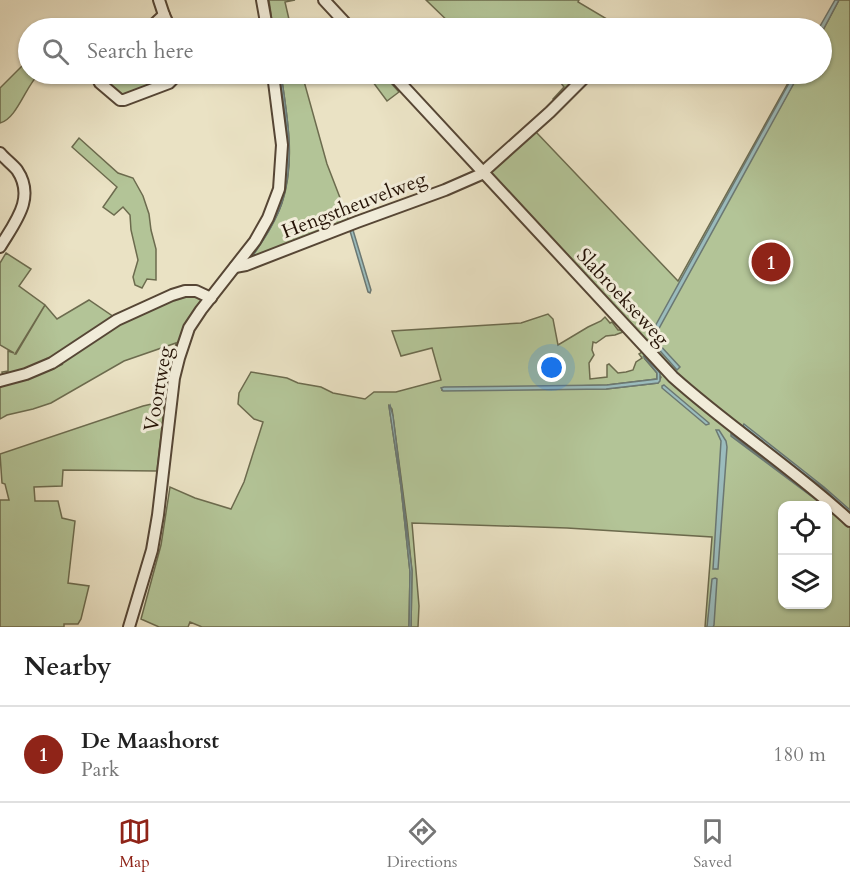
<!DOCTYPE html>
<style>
:root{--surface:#fff;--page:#f2f2f2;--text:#222;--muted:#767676;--line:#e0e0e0;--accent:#8f2418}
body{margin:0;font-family:Cardo,serif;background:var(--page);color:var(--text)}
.controls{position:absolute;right:18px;bottom:18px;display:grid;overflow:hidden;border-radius:12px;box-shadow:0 2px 4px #0004}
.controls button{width:54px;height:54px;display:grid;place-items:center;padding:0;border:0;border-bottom:2px solid var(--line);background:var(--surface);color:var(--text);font:30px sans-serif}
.you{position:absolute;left:552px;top:368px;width:21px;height:21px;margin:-15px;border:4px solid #fff;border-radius:50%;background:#1a73e8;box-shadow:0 0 0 9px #1a73e833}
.badge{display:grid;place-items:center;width:39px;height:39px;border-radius:50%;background:var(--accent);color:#fff;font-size:20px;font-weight:700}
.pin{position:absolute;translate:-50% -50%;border:3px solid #fff;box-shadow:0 2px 6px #0006}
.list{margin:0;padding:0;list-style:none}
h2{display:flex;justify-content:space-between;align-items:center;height:78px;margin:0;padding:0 24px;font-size:26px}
h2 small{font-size:20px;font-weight:400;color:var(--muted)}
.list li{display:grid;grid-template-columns:39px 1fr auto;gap:18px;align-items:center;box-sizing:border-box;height:96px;padding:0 24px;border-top:2px solid var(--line)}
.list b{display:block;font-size:22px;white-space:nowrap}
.list p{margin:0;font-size:20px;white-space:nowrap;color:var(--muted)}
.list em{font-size:20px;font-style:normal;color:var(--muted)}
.icon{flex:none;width:33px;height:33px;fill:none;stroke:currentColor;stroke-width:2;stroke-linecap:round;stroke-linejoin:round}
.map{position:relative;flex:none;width:850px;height:627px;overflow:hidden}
.search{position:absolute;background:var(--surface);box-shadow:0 2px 4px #0004;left:18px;right:18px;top:18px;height:66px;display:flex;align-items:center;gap:15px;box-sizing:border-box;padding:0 21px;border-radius:33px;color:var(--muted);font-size:22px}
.sheet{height:174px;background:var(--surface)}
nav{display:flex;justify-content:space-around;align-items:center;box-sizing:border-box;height:84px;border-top:2px solid var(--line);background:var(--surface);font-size:16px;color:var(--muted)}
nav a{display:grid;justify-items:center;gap:3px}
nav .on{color:var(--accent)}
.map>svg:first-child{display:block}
</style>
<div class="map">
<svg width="850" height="627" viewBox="0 0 850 627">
<rect width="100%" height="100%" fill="#eae2c4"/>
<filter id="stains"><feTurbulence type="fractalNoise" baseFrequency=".00333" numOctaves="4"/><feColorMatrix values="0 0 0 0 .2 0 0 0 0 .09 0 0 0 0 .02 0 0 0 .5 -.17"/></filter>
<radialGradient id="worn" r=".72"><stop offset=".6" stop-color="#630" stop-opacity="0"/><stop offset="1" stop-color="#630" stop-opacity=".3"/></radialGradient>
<g fill="#b3c497" stroke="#6c6b4e" stroke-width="1.5" fill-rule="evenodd">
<polygon points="269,0 295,0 285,2 291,28 273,28"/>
<polygon points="426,0 579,0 578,2 622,28 455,28"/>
<path d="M839 0H850V627H710L711 599 708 624 707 627H705L712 537 567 528 412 523 419 606 418 627H411L412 571 407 523 392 409 389 406 401 487 410 572 409 627H202L190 622 188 627H159L141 619 161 545 170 487 195 498 231 509 244 482 263 422 254 419 238 404 239 393 251 372 287 378 298 383 321 387 333 393 365 399 374 392H396L441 380 432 348 401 356 392 331 521 323 548 314 553 319 558 345 588 327 601 321 605 317 610 323 612 322 618 330H620L623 332 615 335 606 336 596 343 593 342 592 350 594 355 589 363 590 379 607 377V365L609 364 618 373 626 372 633 370 636 362 642 358 639 354 642 352 646 344 488 174 536 132 678 281 793 74H794L673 296 799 74H822V32ZM644 358 661 377 658 383 606 389 441 390 607 385 657 379V373ZM782 506H828V604H782Z"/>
<path d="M28 60V74H39C26 85 17 119 0 123V88Z"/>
<polygon points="143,74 172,74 169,80 121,96 105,83 131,79"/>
<path d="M281 74H302L327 164 349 221 250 259C263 241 275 223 282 203 296 161 287 116 281 74Z"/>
<polygon points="367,74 383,74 399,92 387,101"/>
<polygon points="563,74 586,74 557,103 553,99 564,87 561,83 566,77"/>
<polygon points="79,138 118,173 133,178 143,196 149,214 151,230 156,249 156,280 147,279 142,288 135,285 133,277 138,260 131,230 130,215 123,207 114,215 103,207 117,187 72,147"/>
<polygon points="6,253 31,269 19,286 45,305 15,354 16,354 45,305 57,319 89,300 114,317 61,353 38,365 3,377 2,372 8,371 8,351 14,353 0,345 0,263"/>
<polygon points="190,293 202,299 202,304 170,391 166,395 170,371 176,343 124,361 51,403 33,409 7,415 0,419 0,387 50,370 63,364 0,386 0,383 18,379 117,323"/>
<polygon points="165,401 157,471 63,470 62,486 34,487 35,501 58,501 62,518 75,521 68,583 89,586 81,619 78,624 64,624 64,627 0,627 0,500 9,500 5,484 2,483 0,454 143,406"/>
</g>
<g fill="#9bbcbd" stroke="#6b7873" stroke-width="1.5">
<polygon points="835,0 839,0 822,32 822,28 819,28"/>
<path d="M279 74H281C287 115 295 158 283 199 277 220 264 239 252 257L250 256C261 240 274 222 280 203 293 160 286 117 279 74Z"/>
<polygon points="794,74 799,74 656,334 657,342 680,367 677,370 653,343 650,338 653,330"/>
<polygon points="353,230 371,290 370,293 368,292 350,231"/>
<polygon points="643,356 645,357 660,373 660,381 658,383 606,389 443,391 441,388 444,387 607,385 657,379 657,373"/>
<polygon points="664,385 709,423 709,424 706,425 662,388 662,386"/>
<polygon points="390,405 393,416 412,571 411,627 409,627 410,572 401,487 389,406"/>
<polygon points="744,424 824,487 850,510 850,513 822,487 777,454 743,426"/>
<polygon points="716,430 719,430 726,441 727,447 718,569 713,569 721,441"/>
<polygon points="731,434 823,505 731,436"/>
<polygon points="715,578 717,579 714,625 713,627 707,627 712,579"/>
</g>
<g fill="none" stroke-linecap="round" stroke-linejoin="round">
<g stroke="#564635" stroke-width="14">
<g id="street">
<polyline points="159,0 164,15"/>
<polyline points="262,0 267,28"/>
<polyline points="324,0 350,28"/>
<polyline points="150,28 164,15 170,28"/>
<polyline points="102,74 98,79 100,83 120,100 124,100 169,83 178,74"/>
<path d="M392 74 673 377C730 428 794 469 850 521"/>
<path d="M0 153C5 159 12 164 17 170 36 198 15 222 0 247"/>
<polyline points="483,172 550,112 588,74"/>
<polyline points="235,267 246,265 357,222 445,190 484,173"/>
<polyline points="0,381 26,374 52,363 117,320 172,295 185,291 196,291 211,298"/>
<polyline points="129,627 152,550 158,515 174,378 179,358 189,328 201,310 255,241 268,218 279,189 282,145 273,74"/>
</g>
</g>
<use href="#street" stroke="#f1ecd9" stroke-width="10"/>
</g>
<g text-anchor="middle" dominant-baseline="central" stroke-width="6" stroke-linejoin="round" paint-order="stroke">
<g font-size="20" fill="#241205" stroke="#f1ecd9">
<text transform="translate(354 205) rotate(-21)">Hengstheuvelweg</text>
<text transform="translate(623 297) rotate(47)">Slabroekseweg</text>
<text transform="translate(158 389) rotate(-80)">Voortweg</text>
</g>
</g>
<rect width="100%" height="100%" filter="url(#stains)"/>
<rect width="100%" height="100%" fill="url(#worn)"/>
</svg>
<div class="controls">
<button><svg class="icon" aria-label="locate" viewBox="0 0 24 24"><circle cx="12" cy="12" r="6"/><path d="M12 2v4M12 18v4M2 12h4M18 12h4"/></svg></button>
<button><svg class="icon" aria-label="layers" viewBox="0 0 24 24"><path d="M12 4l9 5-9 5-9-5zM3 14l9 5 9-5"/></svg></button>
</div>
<div class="you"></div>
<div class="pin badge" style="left:771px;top:262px">1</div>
<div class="search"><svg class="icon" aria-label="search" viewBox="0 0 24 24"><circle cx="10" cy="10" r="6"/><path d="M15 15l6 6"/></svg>Search here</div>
</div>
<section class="sheet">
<h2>Nearby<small></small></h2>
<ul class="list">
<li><span class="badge">1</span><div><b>De Maashorst</b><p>Park</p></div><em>180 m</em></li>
</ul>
</section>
<nav>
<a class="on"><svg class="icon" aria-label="map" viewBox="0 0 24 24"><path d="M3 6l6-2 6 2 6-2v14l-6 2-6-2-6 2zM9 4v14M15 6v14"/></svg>Map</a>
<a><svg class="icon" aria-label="directions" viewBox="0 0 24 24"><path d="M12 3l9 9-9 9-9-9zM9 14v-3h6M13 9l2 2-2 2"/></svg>Directions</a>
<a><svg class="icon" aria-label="saved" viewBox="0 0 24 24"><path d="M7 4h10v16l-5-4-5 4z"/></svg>Saved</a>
</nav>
